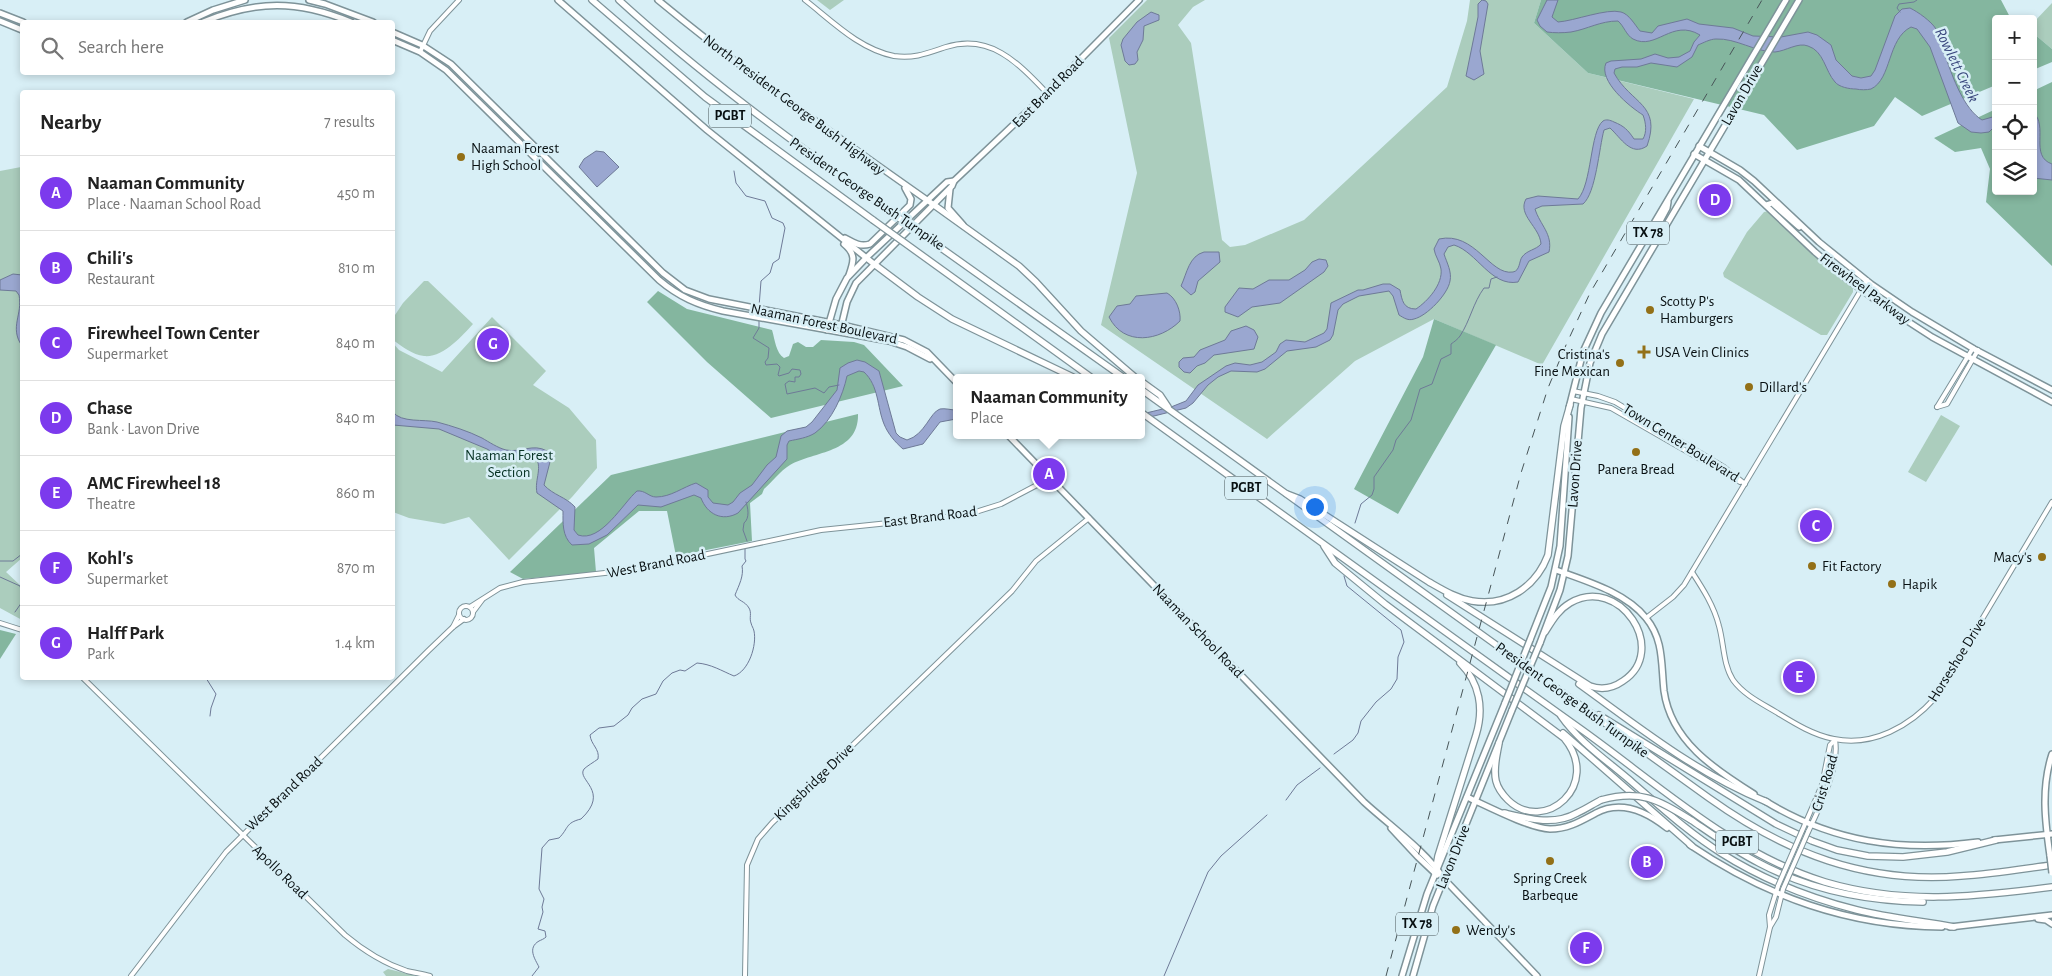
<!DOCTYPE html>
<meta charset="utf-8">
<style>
:root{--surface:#fff;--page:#f6f6f6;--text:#222;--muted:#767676;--line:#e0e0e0;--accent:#7c3aed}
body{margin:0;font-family:"Alegreya Sans",sans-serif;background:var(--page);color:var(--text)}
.controls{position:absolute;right:15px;top:15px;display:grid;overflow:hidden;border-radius:5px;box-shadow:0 2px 8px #0003}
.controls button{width:45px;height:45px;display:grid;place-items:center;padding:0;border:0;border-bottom:1px solid var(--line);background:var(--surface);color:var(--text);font:25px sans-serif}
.you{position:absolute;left:1314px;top:506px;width:18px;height:18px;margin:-12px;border:4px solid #fff;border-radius:50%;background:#1a73e8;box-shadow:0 0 0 8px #1a73e833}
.badge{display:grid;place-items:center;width:32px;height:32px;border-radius:50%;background:var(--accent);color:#fff;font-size:16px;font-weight:700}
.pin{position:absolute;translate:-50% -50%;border:2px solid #fff;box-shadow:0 1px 5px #0006}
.popup{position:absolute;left:953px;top:374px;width:192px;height:65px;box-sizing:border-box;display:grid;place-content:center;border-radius:5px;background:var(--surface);filter:drop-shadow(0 1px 4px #0005);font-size:16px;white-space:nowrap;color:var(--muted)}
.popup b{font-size:19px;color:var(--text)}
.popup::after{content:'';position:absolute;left:50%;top:100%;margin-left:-10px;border:10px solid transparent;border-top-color:var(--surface)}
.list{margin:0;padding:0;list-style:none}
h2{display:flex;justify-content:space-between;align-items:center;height:65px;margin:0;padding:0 20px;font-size:21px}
h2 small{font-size:16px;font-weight:400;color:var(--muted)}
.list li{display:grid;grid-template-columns:32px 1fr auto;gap:15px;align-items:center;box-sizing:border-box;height:75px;padding:0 20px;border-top:1px solid var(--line)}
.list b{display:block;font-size:19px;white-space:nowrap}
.list p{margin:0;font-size:16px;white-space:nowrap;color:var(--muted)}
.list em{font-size:16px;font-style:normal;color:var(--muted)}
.icon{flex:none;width:28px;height:28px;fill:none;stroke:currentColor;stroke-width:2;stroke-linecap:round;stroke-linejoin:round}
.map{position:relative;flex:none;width:2052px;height:976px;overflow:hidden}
.search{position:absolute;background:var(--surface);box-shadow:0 2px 8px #0003;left:20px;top:20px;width:375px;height:55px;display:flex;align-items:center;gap:12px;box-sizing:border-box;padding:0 18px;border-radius:5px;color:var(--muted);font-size:19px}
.panel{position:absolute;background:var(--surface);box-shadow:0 2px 8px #0003;left:20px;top:90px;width:375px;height:590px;border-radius:5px}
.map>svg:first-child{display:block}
</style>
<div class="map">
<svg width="2052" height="976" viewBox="0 0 2052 976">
<rect width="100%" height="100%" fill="#d8eff6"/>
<g fill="#abcdbd">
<polygon points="817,0 844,0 830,10"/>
<polygon points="1147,0 1205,0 1193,7 1178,25 1191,43 1222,240 1230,247 1245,245 1304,220 1447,87 1467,21 1470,0 1541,0 1534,23 1588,73 1694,99 1542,365 1434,319 1355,361 1267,439 1101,325 1137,173 1109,38"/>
<polygon points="2052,3 2052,49 2033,33 2033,23"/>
<polygon points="21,167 22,558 6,572 22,587 22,620 0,608 0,171"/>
<polygon points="1769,211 1830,269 1853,288 1853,292 1827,335 1821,335 1724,277 1723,273 1747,232 1764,212"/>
<path d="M424 281H428L473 324C462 336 443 358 424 356 413 355 401 346 392 339L393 318 403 303Z"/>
<polygon points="492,317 546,371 533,385 569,408 596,440 597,468 572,497 509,560 469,517 444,524 409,518 393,512 392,342 399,350 442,372"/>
<polygon points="1941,415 1960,426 1926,482 1908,472"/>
<polygon points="388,969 417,976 386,976 383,972"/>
</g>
<g fill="#84b69f">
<polygon points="1541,0 2001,0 2011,19 1996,19 1996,85 1922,116 1895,97 1874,126 1797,150 1764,115 1588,73 1534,23"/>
<polygon points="2033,33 2052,49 2052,62 2033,70"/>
<polygon points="2052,82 2052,266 1986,202 1990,169 1981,148 1955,152 1934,138 1996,109 1996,191 2033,191 2033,91"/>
<path d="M658 291 687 309 772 330C775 340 776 353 784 358L789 356 793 344 798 342 806 347H813L821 340 854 342 864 345 903 386 771 418 707 362 647 302Z"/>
<polygon points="1434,319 1496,345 1398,514 1354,489 1423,357"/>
<path d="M858 414C859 453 815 451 790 465 780 471 772 482 764 489L762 494 750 503 752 541 676 556 667 511H639L594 548 596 572 523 579 510 572 611 475Z"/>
<polygon points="0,630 16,634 0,659"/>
</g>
<g fill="#9aa7d0" stroke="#6e7a97">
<polygon points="1482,0 1486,1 1488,4 1480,51 1484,74 1474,80 1466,76 1478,17 1478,4"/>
<path d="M1547 0H1558L1552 17 1558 22C1574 21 1607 8 1621 12 1629 14 1635 25 1640 31L1652 33 1658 26 1687 19 1699 24 1733 28 1753 36 1781 37 1808 32 1817 35 1831 45 1836 60 1852 76 1861 78 1871 76 1875 70 1895 16 1902 9 1910 8C1918 12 1931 21 1936 29 1942 38 1942 49 1946 58 1953 78 1964 109 1982 120L1996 116V125L1989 132 1981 133 1971 132 1958 123 1930 47 1917 29 1911 27C1887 39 1892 79 1871 89 1867 90 1860 90 1856 89 1849 89 1839 87 1835 82 1825 71 1824 51 1808 46 1798 42 1786 51 1775 52 1755 52 1736 38 1716 39 1710 39 1703 43 1698 45L1692 57 1677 67 1651 63 1637 67H1622L1615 69 1614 73C1631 104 1662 104 1647 146 1631 157 1621 138 1610 128L1604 130C1599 148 1596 193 1583 204L1542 206 1535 209C1540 225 1553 234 1549 252L1529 261 1518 282C1491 287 1477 252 1454 245L1448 247 1444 254C1447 263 1452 272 1450 281 1448 294 1427 316 1414 319 1408 321 1404 318 1399 315L1393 296 1389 291 1359 296 1343 304 1338 310 1333 335 1330 340 1316 347 1287 351 1265 369 1257 372 1231 371 1218 377 1208 385 1193 403 1186 408 1142 419V414L1171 407 1186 401 1198 385 1226 366 1235 363 1250 365 1262 362 1276 352 1280 344 1286 340 1305 342 1324 333 1327 329 1331 303 1358 290H1363L1383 284H1390L1400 290C1402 300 1403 309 1416 309 1428 301 1443 284 1441 269 1440 262 1435 256 1434 249L1439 239C1475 231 1490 276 1513 272 1520 271 1519 261 1522 257 1527 250 1536 250 1541 244 1540 227 1517 215 1526 199L1538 196 1578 199C1592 184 1590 131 1603 121 1606 119 1610 120 1614 122 1624 126 1628 130 1634 139H1643C1647 132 1646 123 1643 115 1630 107 1598 81 1606 63L1611 61 1641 59 1655 54 1668 58 1679 57 1690 51 1694 42 1700 35C1672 18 1656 51 1633 39 1626 35 1624 26 1618 21 1600 21 1588 29 1571 32 1563 33 1554 33 1547 32L1540 26 1537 20Z"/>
<polygon points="1151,12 1159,15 1159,20 1144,26 1143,40 1137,52 1138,60 1135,64 1129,65 1125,61 1121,45 1123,39 1137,22"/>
<path d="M2033 112C2049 126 2029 156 2052 164V180L2033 178Z"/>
<polygon points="596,151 604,152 619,167 597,187 579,167 584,159"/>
<path d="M1204 252H1219L1220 262 1198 281 1195 292 1191 295 1181 286C1187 273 1189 256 1204 252Z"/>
<polygon points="1319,259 1326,260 1328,266 1324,272 1280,303 1252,307 1238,317 1225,312 1225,307 1239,288 1253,289 1269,280 1289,280 1305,270 1312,262"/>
<path d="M13 274 22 275V346C9 327 23 315 19 295L16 291 0 290V280Z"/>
<path d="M1167 293C1176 298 1181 311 1180 321 1160 341 1124 347 1109 317L1117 306 1130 304 1136 296Z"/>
<polygon points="1246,326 1254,330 1258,337 1254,349 1214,355 1205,363 1197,366 1190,373 1184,372 1179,367 1179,362 1183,358 1194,357 1200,350 1225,340 1231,331"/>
<path d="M857 360 865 362 879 371 896 433 900 437 907 440C925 435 930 412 940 409 945 408 951 410 956 410V419L940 422 923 444 903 449C895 442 888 434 884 424 877 407 879 386 864 372L859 371 847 376C843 395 832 421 815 433 807 438 798 439 789 441L787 445V459L738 513C722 522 707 514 701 498L694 495 661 507 638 505 607 535 589 544 572 545C562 536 563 523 563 511L537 493C534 479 544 467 534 455L520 459 506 460 487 449 439 429 393 425V412C401 423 424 419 437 422 452 426 468 431 482 438 489 442 498 448 506 450 521 453 533 443 547 451L551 458 544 485C553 495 566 497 575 507L574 530 578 535C601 543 623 503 637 491 645 490 649 497 656 497 671 497 683 487 696 483L708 490V497L713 503 728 505 733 502 740 493 752 485 767 465 776 457 781 436 787 431 806 427 812 422 837 390 840 368 848 363Z"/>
</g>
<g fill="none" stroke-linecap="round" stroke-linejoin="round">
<g stroke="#6e7a97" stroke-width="1">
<polyline points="1900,12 1897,8 1899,4 1914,2 1917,0"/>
<polyline points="734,171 736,183 746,196 765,201 772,218 783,223 785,228 779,259 773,263 770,273 761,281 759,307"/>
<polyline points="759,319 759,328 753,338 769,348 768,358 765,362 766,365 777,364 780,367 778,375 779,376 789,373 792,369 800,370 801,374 799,377 795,377 795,382 789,381 785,384 787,394 815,388 824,393 829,387 839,385"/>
<path d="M746 502C748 508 750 518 744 523L743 530 747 541"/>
<path d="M1355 523 1361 504 1372 495 1374 489V477L1393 450 1396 440 1411 420 1420 389 1432 384 1441 359 1451 354V344C1454 342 1458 339 1460 336 1470 321 1473 303 1484 288H1489L1491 279 1497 277"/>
<polyline points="0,561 13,561 22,554"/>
<polyline points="0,577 20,586 22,593"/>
<polyline points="15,612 22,602"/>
<polyline points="206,678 216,694 211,708 210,716"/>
<polyline points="1334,754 1353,740 1358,733 1361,721 1376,702 1391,689 1397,679 1398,657 1404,642 1401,630 1347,586 1344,576"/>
<polyline points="1286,800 1297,785 1320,768"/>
<path d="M532 976 539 967C535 959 527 948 539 941 541 940 544 939 546 937L545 931 538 929 543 912 542 907 544 899 539 889 542 848 549 840 559 838C569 828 565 823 581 819 611 791 576 780 584 769 587 766 594 762 598 759 600 749 591 745 590 735L599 728 614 726 628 715 632 708 642 699 656 694 663 681 672 673 680 670 685 671 697 663C711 664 722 671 734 676 749 671 757 645 754 631 753 627 752 627 751 623 749 618 752 613 749 608 745 601 738 601 735 595 739 585 744 576 742 566L746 561 745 559V549"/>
<polyline points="1164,976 1208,872 1221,856 1267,815"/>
</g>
<g stroke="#7e9399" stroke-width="6">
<g id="minor">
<path d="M805 0C832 21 859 49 894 56 914 59 928 53 946 47 991 33 1019 64 1047 93"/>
<polyline points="420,52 430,31 459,0"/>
<polyline points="1573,391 1598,396 1615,402 1724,467 1745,484"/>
<polyline points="1571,399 1611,408 1740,482"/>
<polyline points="1937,407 1947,404 1978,350"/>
<polyline points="1937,407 1973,348"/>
<path d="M1692 572C1703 589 1714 606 1719 626 1724 644 1723 664 1733 680 1744 695 1761 703 1776 712 1794 723 1813 735 1834 739 1873 747 1910 726 1935 698L2052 502"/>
<circle cx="466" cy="613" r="7"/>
<polyline points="470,607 500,588 523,582 632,570 821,530 966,515 1001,504 1037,485 1047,476"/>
<polyline points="473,612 482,600"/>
<polyline points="1646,618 1673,597 1684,585 1867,280"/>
<polyline points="0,623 22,630"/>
<polyline points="453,627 459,615"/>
<path d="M83 678 345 935C364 951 383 963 407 971 415 973 423 974 430 976"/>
<polyline points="1802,831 1822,785 1830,745 1835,740"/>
<path d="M1808 832C1819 809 1840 766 1835 740"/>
<polyline points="1770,927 1776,917 1783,889"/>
<polyline points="131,976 226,852 428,651 453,627 464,619"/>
<polyline points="745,976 747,865 758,839 772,823 1012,591 1036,561 1089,518"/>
<polyline points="1759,976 1770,927 1769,915 1778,886"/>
</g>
</g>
<g stroke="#7e9399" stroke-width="8">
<g id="major">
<polyline points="309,0 325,4 373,22"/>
<polyline points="558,0 707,130 874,264"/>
<path d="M658 0C746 73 840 139 934 205"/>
<polyline points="0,13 23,22"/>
<polyline points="0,21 22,30"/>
<polyline points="187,22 213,10 245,0"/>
<path d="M203 22C257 0 297 0 351 22"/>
<polyline points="392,32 422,45 451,64 663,273 685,290 709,299 842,325 904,340 927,352 956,382"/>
<path d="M392 40 420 52 446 70 659 280C679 297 698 305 723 311L889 341 907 347 930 359"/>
<polyline points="1699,146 1740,170 1754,181 1819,242 1871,284 1912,312 1974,349 2052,390"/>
<polyline points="1694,154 1739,180 1815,252 1843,276 1881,304 1932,337 2052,402"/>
<polyline points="950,189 948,208 963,225"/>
<polyline points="1766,205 1772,203 1799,227"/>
<path d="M845 238C854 243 860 247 870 244L910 205 911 199 905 188"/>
<polyline points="1656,241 1652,238 1653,234 1667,208 1668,202"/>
<path d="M844 244C856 254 854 261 849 275"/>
<polyline points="841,327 847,302 856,283 952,186 954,181 1047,93 1139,0"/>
<polyline points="827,330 836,299 847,278 867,257 947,182 954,181"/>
<polyline points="1569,408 1583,352 1601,313 1786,0"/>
<path d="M1008 435 1364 802C1389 825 1426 851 1444 879L1537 976"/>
<path d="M1556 570C1586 581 1625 592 1646 618 1664 640 1661 664 1664 691 1671 741 1714 769 1754 794"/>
<polyline points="1530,640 1551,587 1560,546 1569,417"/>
<polyline points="1540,643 1560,590 1568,556 1581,408 1590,363 1602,334 1799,0"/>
<path d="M1467 797C1487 806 1529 828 1550 829 1568 829 1581 821 1596 813 1622 799 1647 812 1667 828"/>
<path d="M1765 801C1832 842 1901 852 1978 842"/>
<polyline points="1391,828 1418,857 1437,875"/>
<polyline points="1994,840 2052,834"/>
<path d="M1690 845C1767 897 1848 926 1942 927"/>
<path d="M2050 856C2045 821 2041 788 2052 754"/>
<polyline points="2038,919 2046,920 2052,924"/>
<polyline points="1950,927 2052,915"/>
<polyline points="1402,976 1427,894 1505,703"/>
<polyline points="1413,976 1433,906 1512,710"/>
</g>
</g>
<g stroke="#7e9399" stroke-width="8">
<g id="highway">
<polyline points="592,0 705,97 873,220"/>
<path d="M619 0C701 75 792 141 882 206"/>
<polyline points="934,205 1019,266 1036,282 1081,331 1136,378"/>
<polyline points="874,264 918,297 952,319 1075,378"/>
<polyline points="1142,382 1160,395 1168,407"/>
<path d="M1142 390 1709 798C1786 853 1865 884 1961 876 1992 874 2022 869 2052 865"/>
<path d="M1142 413C1287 517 1432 623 1578 727 1657 783 1731 853 1825 882 1903 905 1973 897 2052 887"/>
<path d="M1287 494 1300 499 1429 582C1443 590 1456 598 1472 601 1506 607 1536 587 1548 555L1564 426 1570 405"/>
<path d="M1324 546 1335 563 1385 604 1564 738C1603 785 1544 835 1508 800 1503 795 1498 789 1496 781 1493 768 1497 755 1499 743"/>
<path d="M1447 595 1590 686C1601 690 1613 688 1623 681 1670 650 1619 574 1570 603 1558 610 1552 621 1545 632"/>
<path d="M1579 684C1639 727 1697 774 1767 802"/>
<polyline points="1599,715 1776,824 1812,841 1837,850 1868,856 1903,857 1947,852 1996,840"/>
<path d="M1561 716C1579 742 1609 762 1633 783 1661 807 1689 833 1721 853 1762 879 1810 898 1857 910 1889 918 1922 921 1954 927"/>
<polyline points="1563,733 1692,846"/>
<path d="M1504 813C1529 819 1554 826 1577 813 1586 809 1593 804 1601 800"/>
<path d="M1691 820C1713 835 1735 851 1759 863 1810 890 1865 901 1923 902"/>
<path d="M1435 873 1438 856 1476 735C1484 709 1480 683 1460 663"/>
</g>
</g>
<use href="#minor" stroke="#fff" stroke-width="4"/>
<use href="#major" stroke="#fff" stroke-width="5"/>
<use href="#highway" stroke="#fff" stroke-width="5.5"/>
<polyline stroke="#485558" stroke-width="1" stroke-dasharray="9 9" stroke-linecap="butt" points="1386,976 1521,473 1548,388 1566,345 1590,293 1762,0"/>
<g stroke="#7e9399" stroke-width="6" stroke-linecap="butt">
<g id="minor-bridge">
<polyline points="1778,886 1802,831"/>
<polyline points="1783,889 1808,832"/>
</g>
</g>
<g stroke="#7e9399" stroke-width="8" stroke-linecap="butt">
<g id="major-bridge">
<polyline points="1505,703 1530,640"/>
<polyline points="1512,710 1540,643"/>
<polyline points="2050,856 2052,873"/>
</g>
</g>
<g stroke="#7e9399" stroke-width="8" stroke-linecap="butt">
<g id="highway-bridge">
<polyline points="882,206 1124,378"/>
<polyline points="873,220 1092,378"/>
<path d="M1601 800C1641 789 1658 800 1691 820"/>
</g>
</g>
<use href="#minor-bridge" stroke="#fff" stroke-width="4"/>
<use href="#major-bridge" stroke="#fff" stroke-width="5"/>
<use href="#highway-bridge" stroke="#fff" stroke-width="5.5"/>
</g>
<g fill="#937017" stroke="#d8eff6" stroke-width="2">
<circle cx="461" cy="157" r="5"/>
<circle cx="1650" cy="310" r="5"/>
<path d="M1641.5 344.5h5v5h5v5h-5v5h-5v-5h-5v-5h5z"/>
<circle cx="1620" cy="363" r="5"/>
<circle cx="1749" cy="387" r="5"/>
<circle cx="1636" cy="452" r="5"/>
<circle cx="2042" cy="557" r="5"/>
<circle cx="1812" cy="566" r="5"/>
<circle cx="1892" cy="584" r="5"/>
<circle cx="1550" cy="861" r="5"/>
<circle cx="1456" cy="930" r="5"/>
</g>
<g text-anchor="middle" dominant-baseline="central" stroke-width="5" stroke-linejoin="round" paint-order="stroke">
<g fill="#d8eff6" stroke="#465356" stroke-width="1">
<rect x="709" y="104.5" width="42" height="23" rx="4"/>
<rect x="1627" y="221.5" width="42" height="23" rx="4"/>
<rect x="1225" y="476.5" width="42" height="23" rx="4"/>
<rect x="1716" y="830.5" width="42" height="23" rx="4"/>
<rect x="1396" y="912.5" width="42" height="23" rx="4"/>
</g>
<g font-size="14" font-weight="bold" fill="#081012">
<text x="730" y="116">PGBT</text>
<text x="1648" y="233">TX 78</text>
<text x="1246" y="488">PGBT</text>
<text x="1737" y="842">PGBT</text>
<text x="1417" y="924">TX 78</text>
</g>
<g font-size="15" fill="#081012" stroke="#d8eff6">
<text transform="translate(1048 92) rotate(-45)">East Brand Road</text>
<text transform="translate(1742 95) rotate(-60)">Lavon Drive</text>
<text transform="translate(794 105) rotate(37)">North President George Bush Highway</text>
<text transform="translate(867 194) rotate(35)">President George Bush Turnpike</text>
<text transform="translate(1865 289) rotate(37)">Firewheel Parkway</text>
<text transform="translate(824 324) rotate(12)">Naaman Forest Boulevard</text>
<text transform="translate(1681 443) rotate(32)">Town Center Boulevard</text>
<text transform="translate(1575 474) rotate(-86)">Lavon Drive</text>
<text transform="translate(930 517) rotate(-7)">East Brand Road</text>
<text transform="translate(656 564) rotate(-11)">West Brand Road</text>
<text transform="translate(1198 631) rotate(46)">Naaman School Road</text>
<text transform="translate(1957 660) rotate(-58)">Horseshoe Drive</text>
<text transform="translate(1572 700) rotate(36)">President George Bush Turnpike</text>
<text transform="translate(814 782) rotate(-44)">Kingsbridge Drive</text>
<text transform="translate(1825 783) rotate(-73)">Crist Road</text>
<text transform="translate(284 794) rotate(-44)">West Brand Road</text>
<text transform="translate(1453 857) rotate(-68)">Lavon Drive</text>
<text transform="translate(280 872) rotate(44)">Apollo Road</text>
</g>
<g font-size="15" fill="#081012" stroke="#d8eff6" text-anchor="start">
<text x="471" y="148">Naaman Forest<tspan x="471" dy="17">High School</tspan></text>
<text x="1660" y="301">Scotty P's<tspan x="1660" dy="17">Hamburgers</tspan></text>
<text x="1655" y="352">USA Vein Clinics</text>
<text x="1610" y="354" text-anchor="end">Cristina's<tspan x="1610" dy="17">Fine Mexican</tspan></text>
<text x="1759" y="387">Dillard's</text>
<text x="1636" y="469" text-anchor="middle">Panera Bread</text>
<text x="2032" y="557" text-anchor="end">Macy's</text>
<text x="1822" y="566">Fit Factory</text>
<text x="1902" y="584">Hapik</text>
<text x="1550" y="878" text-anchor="middle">Spring Creek<tspan x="1550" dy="17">Barbeque</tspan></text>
<text x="1466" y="930">Wendy's</text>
</g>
<g font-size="15" fill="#073324" stroke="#d8eff6">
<text x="509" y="455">Naaman Forest<tspan x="509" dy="17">Section</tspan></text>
</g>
<g font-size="16" font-style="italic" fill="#3b487e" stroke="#d8eff6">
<text transform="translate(1957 65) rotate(64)">Rowlett Creek</text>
</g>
</g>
</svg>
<div class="controls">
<button>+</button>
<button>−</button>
<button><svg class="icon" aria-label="locate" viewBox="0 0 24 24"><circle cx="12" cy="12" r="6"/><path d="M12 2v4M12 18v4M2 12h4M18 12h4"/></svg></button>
<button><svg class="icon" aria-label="layers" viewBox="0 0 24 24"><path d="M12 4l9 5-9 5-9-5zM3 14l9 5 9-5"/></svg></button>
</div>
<div class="you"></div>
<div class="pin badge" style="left:1049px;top:474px">A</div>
<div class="popup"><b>Naaman Community</b>Place</div>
<div class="pin badge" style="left:1647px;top:862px">B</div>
<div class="pin badge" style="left:1816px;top:526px">C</div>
<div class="pin badge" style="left:1715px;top:200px">D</div>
<div class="pin badge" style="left:1799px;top:677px">E</div>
<div class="pin badge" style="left:1586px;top:948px">F</div>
<div class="pin badge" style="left:493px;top:344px">G</div>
<div class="search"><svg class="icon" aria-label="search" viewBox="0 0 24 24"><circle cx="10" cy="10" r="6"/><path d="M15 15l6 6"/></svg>Search here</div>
<section class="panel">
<h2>Nearby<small>7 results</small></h2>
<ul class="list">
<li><span class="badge">A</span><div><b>Naaman Community</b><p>Place · Naaman School Road</p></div><em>450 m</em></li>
<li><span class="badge">B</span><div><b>Chili's</b><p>Restaurant</p></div><em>810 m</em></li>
<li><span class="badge">C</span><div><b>Firewheel Town Center</b><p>Supermarket</p></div><em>840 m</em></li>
<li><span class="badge">D</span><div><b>Chase</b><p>Bank · Lavon Drive</p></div><em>840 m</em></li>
<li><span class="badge">E</span><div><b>AMC Firewheel 18</b><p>Theatre</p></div><em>860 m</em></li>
<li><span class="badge">F</span><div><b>Kohl's</b><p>Supermarket</p></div><em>870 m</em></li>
<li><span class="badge">G</span><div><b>Halff Park</b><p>Park</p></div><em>1.4 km</em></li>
</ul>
</section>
</div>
